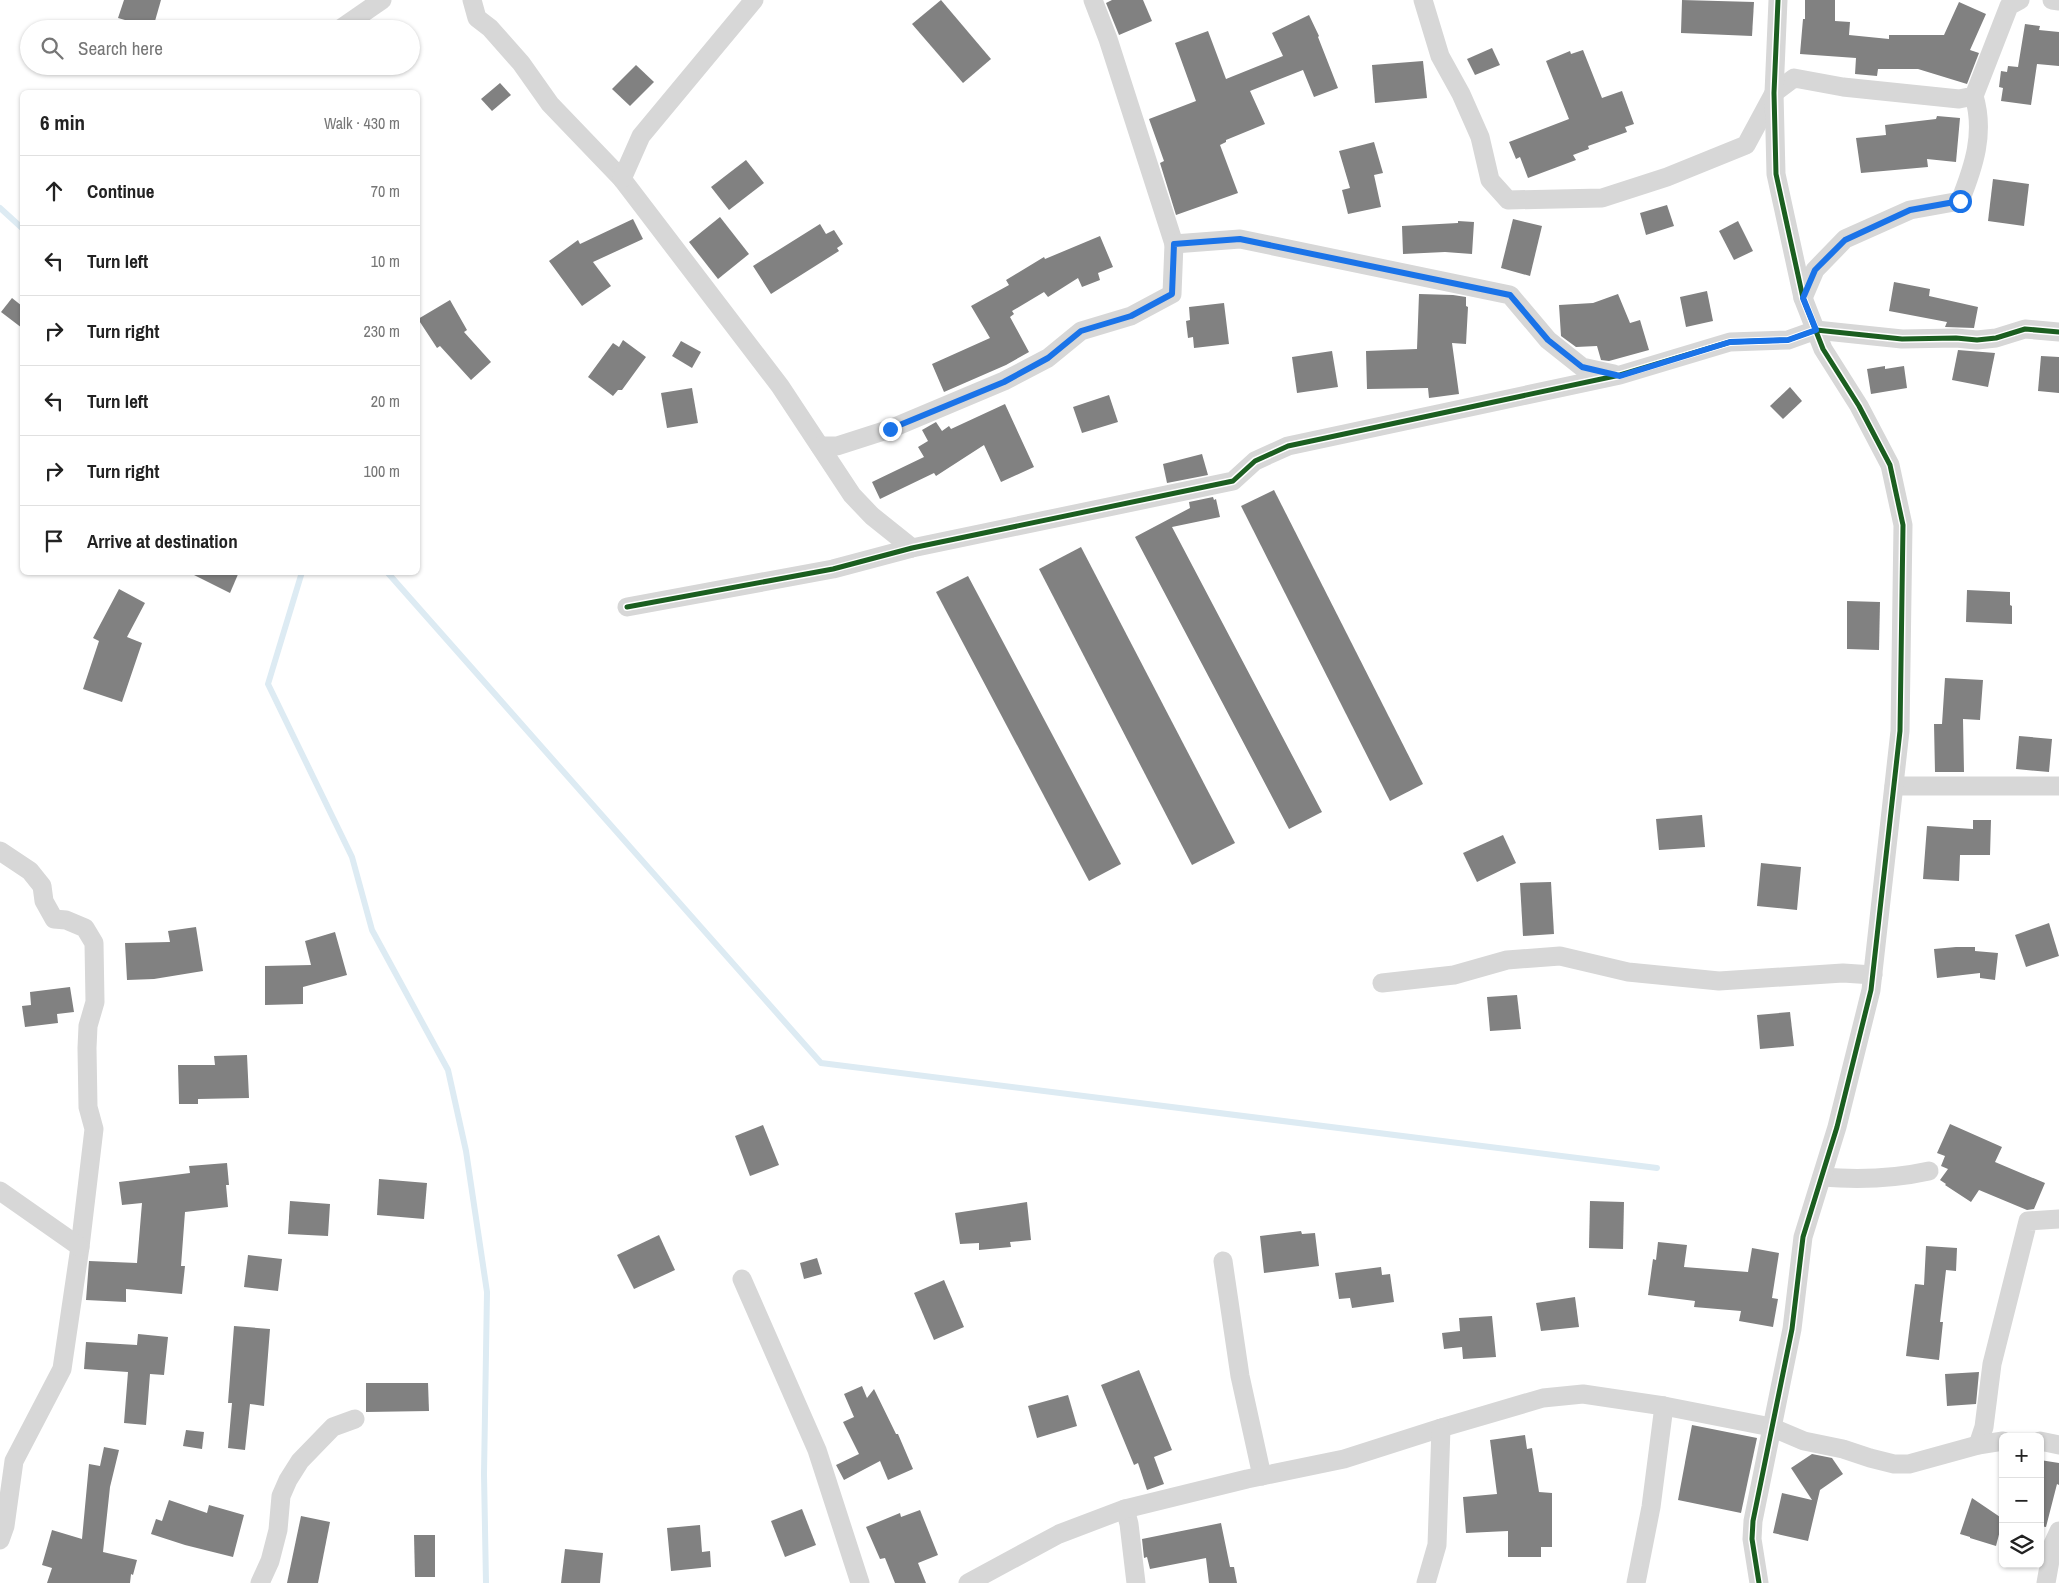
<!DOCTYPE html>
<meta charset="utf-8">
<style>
:root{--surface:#fff;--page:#f6f6f6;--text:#222;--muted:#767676;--line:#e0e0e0}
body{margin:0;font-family:"Archivo Narrow",sans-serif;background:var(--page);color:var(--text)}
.controls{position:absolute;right:15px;bottom:15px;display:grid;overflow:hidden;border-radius:8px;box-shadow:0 1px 4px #0004}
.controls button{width:45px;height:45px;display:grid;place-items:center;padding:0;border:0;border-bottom:1px solid var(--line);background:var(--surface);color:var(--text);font:25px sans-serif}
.stop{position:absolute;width:15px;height:15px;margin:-11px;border:4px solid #1a73e8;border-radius:50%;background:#fff}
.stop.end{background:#1a73e8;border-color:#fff;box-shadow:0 1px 5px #0008}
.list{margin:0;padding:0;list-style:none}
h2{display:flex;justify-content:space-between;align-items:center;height:65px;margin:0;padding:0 20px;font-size:21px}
h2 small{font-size:16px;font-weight:400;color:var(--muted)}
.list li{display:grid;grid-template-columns:32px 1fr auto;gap:15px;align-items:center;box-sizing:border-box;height:70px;padding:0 20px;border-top:1px solid var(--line)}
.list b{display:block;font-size:19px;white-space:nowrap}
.list em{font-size:16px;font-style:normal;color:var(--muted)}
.icon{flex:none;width:28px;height:28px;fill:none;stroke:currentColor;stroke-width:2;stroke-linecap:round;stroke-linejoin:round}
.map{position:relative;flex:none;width:2059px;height:1583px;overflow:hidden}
.search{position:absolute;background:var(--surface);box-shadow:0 1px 4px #0004;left:20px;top:20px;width:400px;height:55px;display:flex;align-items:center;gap:12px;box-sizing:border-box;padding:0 18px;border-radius:28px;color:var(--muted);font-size:19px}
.panel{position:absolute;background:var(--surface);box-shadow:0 1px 4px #0004;left:20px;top:90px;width:400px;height:485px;border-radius:8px}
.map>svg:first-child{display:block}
</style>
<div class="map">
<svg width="2059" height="1583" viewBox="0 0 2059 1583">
<rect width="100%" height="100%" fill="#fff"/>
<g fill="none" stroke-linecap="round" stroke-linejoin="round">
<g stroke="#ddebf3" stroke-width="6">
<polyline points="0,208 22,228"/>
<polyline points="302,572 268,684 352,857 372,930 448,1070 466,1151 487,1292 484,1474 486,1583"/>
<polyline points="387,572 821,1063 1657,1168"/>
</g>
</g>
<g fill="#818181">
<polygon points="124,0 161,0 153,28 118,18"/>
<polygon points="941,0 991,59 963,83 912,24"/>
<polygon points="1112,0 1143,0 1152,21 1119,35 1106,3"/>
<polygon points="1682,0 1754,2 1752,36 1681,33"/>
<polygon points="1805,0 1835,0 1835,21 1850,22 1849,35 1889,39 1889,35 1944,35 1959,2 1986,14 1970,50 1979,53 1967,84 1918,69 1878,69 1877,76 1855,74 1856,58 1800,54 1803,19 1805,19"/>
<polygon points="1309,15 1319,36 1318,37 1338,88 1314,97 1303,70 1250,91 1265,124 1226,140 1226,142 1220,145 1238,193 1176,215 1160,163 1164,161 1149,119 1196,101 1175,43 1208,31 1226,79 1283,56 1272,33"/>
<polygon points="2025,24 2040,26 2039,30 2059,32 2059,66 2037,64 2031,105 2001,101 2003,88 1999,87 2001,71 2007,72 2008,66 2018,67"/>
<polygon points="1492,48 1500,65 1475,75 1467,59"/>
<polygon points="1583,50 1602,98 1622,91 1634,124 1625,127 1627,132 1588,146 1589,149 1573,155 1576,160 1528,178 1520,157 1516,159 1509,142 1569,119 1546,61 1570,51 1571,54"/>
<polygon points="1423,61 1427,98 1375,103 1372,65"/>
<polygon points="636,65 654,82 630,106 612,89"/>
<polygon points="500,83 511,95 492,111 481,99"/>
<polygon points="1937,116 1960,118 1956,162 1927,159 1928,167 1861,173 1856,138 1886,135 1885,125 1936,119"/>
<polygon points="1374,142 1383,173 1374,175 1381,207 1348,214 1342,190 1350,188 1339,151"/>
<polygon points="746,160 764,183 729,210 711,187"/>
<polygon points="1993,179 2029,184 2024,226 1988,221"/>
<polygon points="1667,205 1674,226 1646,235 1640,213"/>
<polygon points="720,217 749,254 718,279 689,242"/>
<polygon points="633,219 643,239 593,262 611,286 582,306 549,261 578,240 580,244"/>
<polygon points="1513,219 1542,226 1530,276 1501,268"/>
<polygon points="1458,221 1474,222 1472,254 1445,252 1403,254 1402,226 1458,223"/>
<polygon points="1738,221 1753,251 1734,260 1719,231"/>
<polygon points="820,224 826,234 834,230 843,244 837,248 839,251 771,294 753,266"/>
<polygon points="1100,236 1113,267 1098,273 1100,280 1082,287 1078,278 1048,297 1044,292 1012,311 1014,314 1010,317 1029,352 1006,365 944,392 932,364 990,338 971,306 1009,285 1006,280 1044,257 1045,259"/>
<polygon points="1894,282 1930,289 1929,296 1978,307 1974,328 1945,327 1947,322 1889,311"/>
<polygon points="1707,291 1713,321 1686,327 1680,297"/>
<polygon points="1419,294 1453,295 1466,297 1466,306 1468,307 1466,344 1452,343 1459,394 1429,398 1428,388 1367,389 1366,351 1417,349"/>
<polygon points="1618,294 1630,323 1640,320 1649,350 1609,361 1601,360 1597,346 1576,347 1561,336 1559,305 1593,303"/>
<polygon points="12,298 22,306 22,328 1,312"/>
<polygon points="450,300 467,330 464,332 491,362 471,380 440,346 437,348 418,319"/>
<polygon points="1224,303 1229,344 1194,348 1193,337 1188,338 1186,321 1190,320 1189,307"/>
<polygon points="623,340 646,357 622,390 618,390 613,396 588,377 613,343 619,347"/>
<polygon points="681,341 701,352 692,368 672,356"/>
<polygon points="1958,350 1995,353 1988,387 1952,380"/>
<polygon points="1332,351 1338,387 1297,393 1292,357"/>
<polygon points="2041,356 2059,357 2059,393 2038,391"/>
<polygon points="1885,366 1885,369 1904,366 1907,388 1871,394 1867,369"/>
<polygon points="1790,387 1802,401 1783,419 1770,406"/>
<polygon points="692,388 698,423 667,428 661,393"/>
<polygon points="1109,395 1118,422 1082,433 1073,407"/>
<polygon points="1005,404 1034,467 1001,482 984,445 936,476 934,473 880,499 872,482 924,457 918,447 928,441 922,430 936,422 942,431 949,426 951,429"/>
<polygon points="1202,454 1208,475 1167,483 1163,464"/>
<polygon points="1274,490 1423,784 1390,801 1241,506"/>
<polygon points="1213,497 1214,500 1216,499 1220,517 1172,527 1322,812 1289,829 1135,537 1190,508 1189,502"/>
<polygon points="1081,547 1235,843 1192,865 1039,569"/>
<polygon points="188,572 239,572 230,593"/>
<polygon points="968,576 1121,864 1089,881 936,592"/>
<polygon points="119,589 145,603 127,637 142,643 122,702 83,689 99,641 93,638"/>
<polygon points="1967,590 2010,592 2010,605 2012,606 2012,624 1966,622"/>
<polygon points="1847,601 1880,602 1879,650 1847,649"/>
<polygon points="1945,678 1983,680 1980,720 1963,719 1964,772 1935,772 1934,724 1942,724"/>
<polygon points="2019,736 2052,739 2049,772 2016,769"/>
<polygon points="1702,815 1705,847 1659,850 1656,819"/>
<polygon points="1973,820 1991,820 1990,855 1960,855 1959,881 1923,879 1927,826 1973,829"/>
<polygon points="1503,835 1516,863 1477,882 1463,853"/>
<polygon points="1761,863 1801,867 1797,910 1757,906"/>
<polygon points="1551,882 1554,934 1523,936 1520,883"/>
<polygon points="2049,923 2059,956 2026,967 2015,935"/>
<polygon points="196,927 203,971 154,979 127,980 125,943 170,942 168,931"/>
<polygon points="335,932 347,975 303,987 303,1004 265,1005 265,966 311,965 305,941"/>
<polygon points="1956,947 1975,947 1975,951 1998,953 1995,980 1980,978 1980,973 1937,978 1934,949"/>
<polygon points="70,987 74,1012 57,1014 58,1023 25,1027 22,1006 31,1005 30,992"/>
<polygon points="1517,995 1521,1029 1490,1031 1487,997"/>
<polygon points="1790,1012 1794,1046 1760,1049 1757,1015"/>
<polygon points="247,1055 249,1098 198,1099 198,1104 179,1104 178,1065 215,1065 214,1056"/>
<polygon points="1950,1124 2002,1147 1995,1162 2045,1183 2034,1209 2027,1210 1979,1190 1971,1202 1945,1185 1946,1184 1940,1180 1948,1169 1941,1166 1945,1156 1937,1153"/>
<polygon points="763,1125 779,1165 750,1176 735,1136"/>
<polygon points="227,1163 229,1185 226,1185 228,1207 185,1212 181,1266 185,1266 182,1294 126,1289 126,1302 86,1300 89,1261 137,1263 142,1203 122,1205 119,1182 190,1173 189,1166"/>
<polygon points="379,1179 427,1183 424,1219 377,1215"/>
<polygon points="290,1201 330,1204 328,1236 288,1234"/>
<polygon points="1590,1201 1624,1202 1623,1249 1589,1248"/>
<polygon points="1027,1202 1031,1240 1010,1242 1011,1247 979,1250 979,1243 960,1244 955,1213"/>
<polygon points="1301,1231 1302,1234 1315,1233 1319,1266 1264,1273 1260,1236"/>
<polygon points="659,1235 675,1270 634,1289 617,1255"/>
<polygon points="1658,1242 1687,1245 1684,1267 1748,1272 1752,1248 1779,1253 1772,1298 1778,1299 1773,1327 1739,1321 1741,1311 1694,1307 1695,1301 1648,1295 1653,1259 1656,1260"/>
<polygon points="1926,1246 1957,1248 1956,1271 1946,1270 1940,1322 1943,1322 1939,1360 1906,1356 1915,1284 1924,1285"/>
<polygon points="248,1255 282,1259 278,1291 244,1287"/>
<polygon points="817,1258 822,1274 804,1279 800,1263"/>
<polygon points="1381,1267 1382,1275 1390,1274 1394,1302 1352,1308 1350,1298 1339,1299 1335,1273"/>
<polygon points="944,1280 964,1327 934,1340 914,1293"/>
<polygon points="1575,1297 1579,1327 1541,1331 1536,1303"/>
<polygon points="1492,1316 1496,1357 1463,1359 1462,1347 1444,1349 1442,1333 1460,1331 1459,1318"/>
<polygon points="234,1326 270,1329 264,1406 250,1404 245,1450 228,1448 232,1403 228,1403"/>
<polygon points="138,1334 168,1337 164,1375 150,1374 146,1425 124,1423 128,1372 84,1369 86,1342 137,1345"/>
<polygon points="1139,1370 1172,1450 1154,1457 1164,1484 1147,1490 1138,1463 1134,1465 1101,1385"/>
<polygon points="1979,1372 1976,1404 1947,1406 1945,1374"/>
<polygon points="366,1383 428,1383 429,1411 366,1412"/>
<polygon points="862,1386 867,1398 874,1389 896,1434 898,1434 913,1469 888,1480 880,1461 844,1480 836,1465 859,1454 843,1422 854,1417 844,1394"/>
<polygon points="1068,1395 1077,1426 1037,1438 1028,1406"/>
<polygon points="1692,1425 1757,1438 1741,1513 1678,1500"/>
<polygon points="186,1430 204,1432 202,1449 183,1446"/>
<polygon points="1525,1435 1527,1449 1532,1448 1539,1492 1552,1493 1552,1547 1541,1547 1541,1557 1508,1557 1508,1531 1466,1533 1463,1497 1497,1494 1490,1440"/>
<polygon points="104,1447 119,1450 110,1487 103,1552 137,1560 133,1575 131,1574 130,1583 47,1583 52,1568 42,1565 52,1530 82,1539 89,1464 100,1466"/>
<polygon points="1812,1454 1832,1458 1843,1474 1820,1490 1808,1541 1773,1533 1782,1493 1812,1500 1791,1468"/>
<polygon points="2040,1460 2059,1463 2059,1485 2057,1484 2046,1527 2040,1526"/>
<polygon points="1972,1498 2003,1519 1996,1546 1970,1538 1970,1537 1960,1534"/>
<polygon points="169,1500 207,1513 209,1505 244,1515 233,1557 185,1545 151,1534 156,1519 162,1521"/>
<polygon points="802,1509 816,1545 785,1557 771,1521"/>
<polygon points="920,1510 938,1555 918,1563 926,1583 895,1583 885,1558 880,1559 866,1527 900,1513 901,1517"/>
<polygon points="301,1516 330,1522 318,1583 287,1583"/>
<polygon points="1221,1523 1230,1567 1234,1567 1237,1583 1209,1583 1206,1558 1150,1569 1147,1557 1144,1558 1142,1539"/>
<polygon points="700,1525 702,1552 710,1551 711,1567 671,1571 667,1528"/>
<polygon points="414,1535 435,1535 435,1577 415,1577"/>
<polygon points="565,1549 603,1553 600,1583 561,1583"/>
</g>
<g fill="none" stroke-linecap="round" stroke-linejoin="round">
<g stroke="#d7d7d7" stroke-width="19">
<polyline points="472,0 477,18 490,28 521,63 550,104 622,179 780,386 852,495 872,516 912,548"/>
<polyline points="1093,0 1108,39 1174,244 1240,239 1510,295 1548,340 1582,367 1614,374"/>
<polyline points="1423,0 1440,56 1461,94 1480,137 1490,180 1508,200 1602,198 1667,177 1746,145 1774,93 1794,78 1843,87 1959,99 1974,96 2009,6 2020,0"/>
<polyline points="2052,0 2059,1"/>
<polyline points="340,29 382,0"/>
<polyline points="622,179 641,136 754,0"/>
<path d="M1803 298 1815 270 1845 239 1910 210 1960 201C1974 166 1985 133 1974 96"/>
<polyline points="820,446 837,446 890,429 1004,381 1048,358 1081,331 1131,316 1172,294 1174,244"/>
<polyline points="627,607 833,569 912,548 1233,481 1255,461 1288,446 1620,375 1730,342 1788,340 1816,330 1902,339 1956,338 1977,340 1996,338 2025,329 2059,332"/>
<polyline points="1894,786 2059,786"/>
<polyline points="0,851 30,871 42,886 44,901 54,919 66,920 85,928 94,943 95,1002 88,1026 87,1048 88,1107 94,1129 80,1247 62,1369 14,1461 5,1526 0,1540"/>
<polyline points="1382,983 1454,975 1507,960 1560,956 1628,972 1719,981 1843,973 1873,975"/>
<path d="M1822 1177C1859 1180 1893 1179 1929 1171"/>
<polyline points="0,1191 80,1247"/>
<polyline points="1223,1261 1240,1376 1262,1476"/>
<polyline points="742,1279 817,1450 860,1583"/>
<polyline points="2040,1441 2059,1445"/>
<polyline points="1978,1445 1984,1427 1992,1364 2028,1221 2059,1219"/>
<polyline points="1125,1509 1129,1524 1136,1583"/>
<polyline points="260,1583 270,1561 278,1530 281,1496 288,1480 300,1461 333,1427 355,1419"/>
<polyline points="968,1583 1059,1534 1125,1509 1247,1479 1344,1459 1441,1428 1543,1398 1583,1394 1664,1406 1771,1427 1804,1441 1843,1449 1870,1458 1894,1464 1909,1464 1978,1445 2003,1441"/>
<polyline points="1426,1583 1437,1545 1441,1428"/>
<polyline points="1636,1583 1651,1507 1664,1406"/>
<polyline points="1759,1583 1752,1539 1753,1521 1792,1329 1803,1237 1837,1127 1871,990 1900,731 1903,525 1890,465 1859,406 1823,349 1803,298 1776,174 1774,93 1778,0"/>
<polyline points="2046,1583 2053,1544 2059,1531"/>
</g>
<g stroke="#fff" stroke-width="8">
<g id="cycleway">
<polyline points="627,607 833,569 912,548 1233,481 1255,461 1288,446 1620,375 1730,342 1788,340 1816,330 1902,339 1956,338 1977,340 1996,338 2025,329 2059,332"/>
<polyline points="1759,1583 1752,1539 1753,1521 1792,1329 1803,1237 1837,1127 1871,990 1900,731 1903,525 1890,465 1859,406 1823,349 1803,298 1776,174 1774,93 1778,0"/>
</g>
</g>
<use href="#cycleway" stroke="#1b5e20" stroke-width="5"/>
</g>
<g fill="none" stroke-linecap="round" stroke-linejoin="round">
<polyline stroke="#1a73e8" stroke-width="6" points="890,429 1004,382 1048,358 1081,331 1131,316 1172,294 1174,244 1240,239 1510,295 1548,340 1582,367 1620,376 1730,342 1788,340 1816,330 1803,298 1815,270 1845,240 1910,210 1960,201"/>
</g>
</svg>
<div class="controls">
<button>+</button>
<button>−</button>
<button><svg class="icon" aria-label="layers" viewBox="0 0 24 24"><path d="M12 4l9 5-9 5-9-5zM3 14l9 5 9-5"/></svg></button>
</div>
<div class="stop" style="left:1960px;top:201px"></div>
<div class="stop end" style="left:890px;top:429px"></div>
<div class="search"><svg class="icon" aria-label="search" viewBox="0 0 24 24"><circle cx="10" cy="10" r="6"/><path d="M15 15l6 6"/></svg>Search here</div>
<section class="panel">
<h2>6 min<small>Walk · 430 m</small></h2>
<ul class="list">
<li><svg class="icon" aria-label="ahead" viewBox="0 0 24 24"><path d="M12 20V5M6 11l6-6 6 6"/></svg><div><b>Continue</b></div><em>70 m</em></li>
<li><svg class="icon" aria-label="left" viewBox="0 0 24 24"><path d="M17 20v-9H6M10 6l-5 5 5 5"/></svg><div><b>Turn left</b></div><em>10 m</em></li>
<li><svg class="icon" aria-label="right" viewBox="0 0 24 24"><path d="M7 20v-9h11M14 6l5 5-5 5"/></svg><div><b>Turn right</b></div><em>230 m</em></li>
<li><svg class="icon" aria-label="left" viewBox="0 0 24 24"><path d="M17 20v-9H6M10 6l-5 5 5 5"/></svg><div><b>Turn left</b></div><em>20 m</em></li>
<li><svg class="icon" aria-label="right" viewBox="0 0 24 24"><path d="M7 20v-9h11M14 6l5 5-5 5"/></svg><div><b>Turn right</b></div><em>100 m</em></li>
<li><svg class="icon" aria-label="arrive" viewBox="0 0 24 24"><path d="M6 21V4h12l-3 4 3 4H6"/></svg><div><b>Arrive at destination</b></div></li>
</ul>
</section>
</div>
